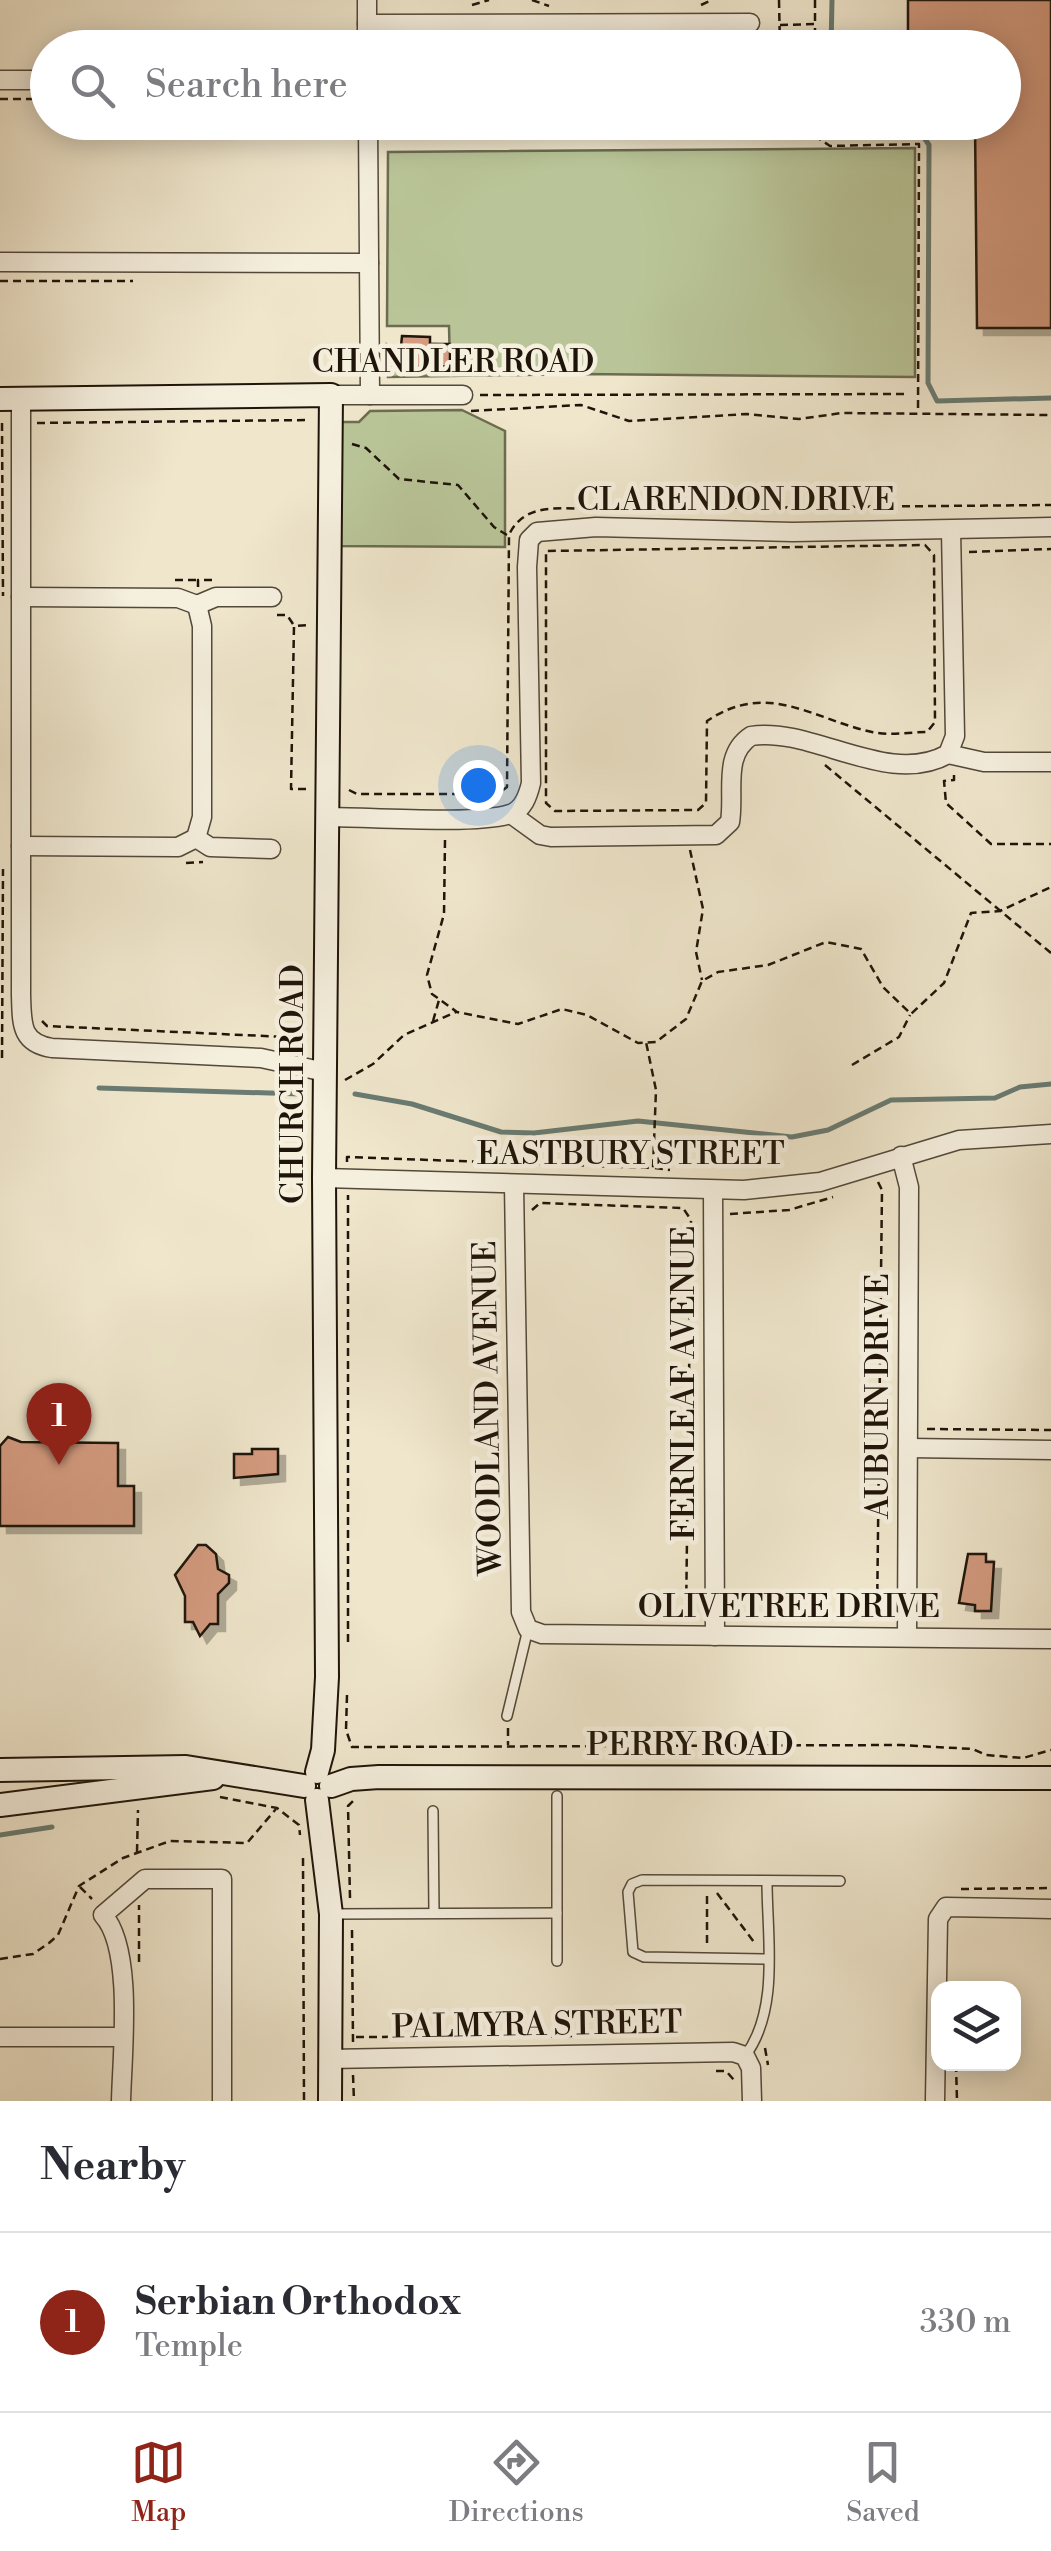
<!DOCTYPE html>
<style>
:root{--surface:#fff;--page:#f7f7f7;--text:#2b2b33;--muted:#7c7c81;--line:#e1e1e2;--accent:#8f2418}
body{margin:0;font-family:"Libre Bodoni",serif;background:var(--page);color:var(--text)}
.controls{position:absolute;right:30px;bottom:30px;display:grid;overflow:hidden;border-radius:20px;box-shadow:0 5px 25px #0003}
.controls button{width:90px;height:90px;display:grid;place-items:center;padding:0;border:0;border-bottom:2px solid var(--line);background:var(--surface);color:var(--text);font:50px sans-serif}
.you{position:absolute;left:478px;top:785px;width:35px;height:35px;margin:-25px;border:8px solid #fff;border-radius:50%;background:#1a73e8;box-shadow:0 0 0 15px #1a73e833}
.badge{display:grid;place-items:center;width:65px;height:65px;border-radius:50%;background:var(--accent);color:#fff;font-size:32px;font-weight:700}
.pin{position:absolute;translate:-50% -82px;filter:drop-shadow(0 2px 5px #0008)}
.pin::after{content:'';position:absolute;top:52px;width:35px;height:30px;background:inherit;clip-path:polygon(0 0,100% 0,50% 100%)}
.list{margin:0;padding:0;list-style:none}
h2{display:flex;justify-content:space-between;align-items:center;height:130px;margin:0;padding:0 40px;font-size:42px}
h2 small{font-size:32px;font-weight:400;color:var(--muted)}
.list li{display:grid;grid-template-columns:65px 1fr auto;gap:30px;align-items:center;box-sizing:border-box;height:180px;padding:0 40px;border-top:2px solid var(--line)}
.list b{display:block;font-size:38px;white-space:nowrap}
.list p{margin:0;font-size:32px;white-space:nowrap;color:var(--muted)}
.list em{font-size:32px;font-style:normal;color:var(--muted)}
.icon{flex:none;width:55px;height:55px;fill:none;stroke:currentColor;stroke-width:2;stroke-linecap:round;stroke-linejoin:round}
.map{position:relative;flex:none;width:1051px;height:2101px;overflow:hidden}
.search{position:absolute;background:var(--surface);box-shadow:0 5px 25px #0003;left:30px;right:30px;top:30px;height:110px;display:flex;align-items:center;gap:25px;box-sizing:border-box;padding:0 35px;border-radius:55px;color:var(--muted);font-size:38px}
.sheet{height:310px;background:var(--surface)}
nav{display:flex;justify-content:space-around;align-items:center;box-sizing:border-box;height:140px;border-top:2px solid var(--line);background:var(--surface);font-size:28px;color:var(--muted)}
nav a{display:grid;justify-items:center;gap:5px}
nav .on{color:var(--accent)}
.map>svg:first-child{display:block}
</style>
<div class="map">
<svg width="1051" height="2101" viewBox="0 0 1051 2101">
<defs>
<filter id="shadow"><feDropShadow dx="7" dy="7" stdDeviation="0" flood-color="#0004"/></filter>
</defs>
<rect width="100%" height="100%" fill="#efe6cc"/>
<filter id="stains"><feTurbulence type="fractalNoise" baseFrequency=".002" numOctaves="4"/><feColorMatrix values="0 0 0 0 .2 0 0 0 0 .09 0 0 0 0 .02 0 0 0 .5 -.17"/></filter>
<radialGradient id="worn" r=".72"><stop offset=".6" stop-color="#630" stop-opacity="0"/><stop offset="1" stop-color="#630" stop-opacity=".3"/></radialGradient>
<g fill="#b9c598" stroke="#6c6c50" stroke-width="2.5">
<polygon points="915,148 915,377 581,374 388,377 387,345 399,357 400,367 450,366 449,326 387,326 388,152"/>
<polygon points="462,410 505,431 505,547 333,546 334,422 359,422 370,411"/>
</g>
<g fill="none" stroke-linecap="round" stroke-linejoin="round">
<g stroke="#697b72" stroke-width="5">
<polyline points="831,48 832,0"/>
<polyline points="833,122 840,129 923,136 929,145 928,383 937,401 1051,398"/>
<polyline points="99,1088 301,1094"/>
<polyline points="355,1094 412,1104 501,1132 534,1133 638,1121 792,1137 828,1130 891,1100 995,1098 1020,1087 1051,1084"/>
<polyline points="0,1835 52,1827"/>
</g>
</g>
<g fill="#d49b80" stroke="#1f1409" stroke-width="2.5" filter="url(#shadow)">
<polygon points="908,0 1051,0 1051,328 977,328 975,122 1004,122 1004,48 908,48"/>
<polygon points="402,336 430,337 430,344 450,344 450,366 399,367"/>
<polygon points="8,1437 21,1442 118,1443 118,1486 134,1486 134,1526 0,1526 0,1446"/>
<polygon points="252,1449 278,1449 278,1474 234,1478 234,1454 252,1454"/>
<polygon points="198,1545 206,1545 216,1554 218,1569 229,1575 229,1583 218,1594 218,1624 210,1624 200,1636 193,1622 185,1622 185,1596 175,1575"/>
<polygon points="968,1554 986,1554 986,1562 994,1562 991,1611 975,1611 975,1605 959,1603"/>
</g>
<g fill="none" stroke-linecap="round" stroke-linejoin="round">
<g stroke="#53483a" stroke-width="12">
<g id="lane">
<polyline points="507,1716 528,1629"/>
<polyline points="433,1811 434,1913"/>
<polyline points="334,1914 557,1913"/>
<polyline points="767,1959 644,1957 633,1952 628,1892 632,1884 642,1880 840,1881"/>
<polyline points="557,1961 557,1796"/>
<path d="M745 2056C780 2010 767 1936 767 1882"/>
</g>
</g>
<g stroke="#53483a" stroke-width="21">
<g id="street">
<polyline points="367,0 367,48"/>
<polyline points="367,24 750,23"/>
<polyline points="0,80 48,80"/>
<polyline points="368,122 370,395"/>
<polyline points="0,262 369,263"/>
<polyline points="331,395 463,395"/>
<path d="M21 399V995C22 1023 20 1043 52 1048L261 1058 325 1072"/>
<polyline points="21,597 178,598 197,605"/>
<polyline points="197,605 216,597 272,597"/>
<polyline points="948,754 984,762 1051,762"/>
<path d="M511 814 540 835 551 837 716 835 730 822C735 792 722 755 751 736 812 726 888 788 948 754L955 736 951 530"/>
<path d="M328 817C367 817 477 825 510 814 523 810 528 796 531 783L527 567 529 540 537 532 596 527 793 532 1051 527"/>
<polyline points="196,838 202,817 202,626 197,605"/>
<polyline points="196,838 210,847 271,849"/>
<polyline points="21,846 178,847 196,838"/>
<polyline points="901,1156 909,1187 907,1637"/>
<polyline points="324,1178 744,1190 820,1182 959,1140 1051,1134"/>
<polyline points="514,1185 521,1612 528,1629 542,1634 1051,1639"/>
<polyline points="713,1191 715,1636"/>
<polyline points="909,1448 1051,1450"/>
<polyline points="0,2037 122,2037"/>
<polyline points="329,2059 733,2052 745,2056 751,2068 752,2101"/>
<path d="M121 2101C122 2055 134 1949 103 1915L145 1879H222V2101"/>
<polyline points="935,2101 938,1919 946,1907 1051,1909"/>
</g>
</g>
<g stroke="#1f1409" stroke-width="26">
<g id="secondary">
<polyline points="0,399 331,395 324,1178 327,1677 323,1750 317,1772"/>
<polyline points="0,1770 186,1767 304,1786"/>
<polyline points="331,1786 351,1779 379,1777 1051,1778"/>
<polyline points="317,1800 331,1914 330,2101"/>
<polyline points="0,1805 213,1778"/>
</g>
</g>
<g stroke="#1f1409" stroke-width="2.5" stroke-dasharray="8 5" stroke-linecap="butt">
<polyline points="532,0 549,6"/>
<polyline points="779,0 780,48"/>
<polyline points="815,0 815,22"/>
<polyline points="472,5 489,0"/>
<polyline points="701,5 712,0"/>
<polyline points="780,25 815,24 815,48"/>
<polyline points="520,42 533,48"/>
<polyline points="432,48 471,43"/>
<polyline points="579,48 686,42 701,48"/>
<polyline points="0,99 48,99"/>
<polyline points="815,122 815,136 830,146 919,144 918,413"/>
<polyline points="0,281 133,281"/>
<polyline points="480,395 907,394"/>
<polyline points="471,411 581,405 629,421 747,414 799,419 842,413 1051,415"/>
<polyline points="2,423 3,596"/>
<polyline points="37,423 309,420"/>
<polyline points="352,444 366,448 399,479 458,485 494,527 507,535"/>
<polyline points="603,509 1051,505"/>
<path d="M925 545 934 555 935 722 927 732C910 732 889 736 872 732 812 719 768 680 707 721L706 803 698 810 555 811 546 803V551Z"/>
<polyline points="969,552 1051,549"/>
<polyline points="175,580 197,580"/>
<polyline points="198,587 198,580 213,580"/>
<polyline points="277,615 287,615 293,624"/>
<polyline points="825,765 1051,953"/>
<polyline points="954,775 954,780 944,781 946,803 991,844 1051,844"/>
<polyline points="306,789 291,789 294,626 308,625"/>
<path d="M349 790 357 794H498L507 787 509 535C524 501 564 509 595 509"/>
<polyline points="445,840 444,914 427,975 432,994 457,1012 518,1024 562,1009 587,1015 638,1043 656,1042 686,1019 702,981 718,972 768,965 826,942 861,949 883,987 911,1014 944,983 971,913 1000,911 1051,887"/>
<polyline points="690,850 703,909 696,952 702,980"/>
<polyline points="186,863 203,862"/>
<polyline points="42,1021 47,1026 286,1037 298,1047"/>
<polyline points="433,1021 439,1000"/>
<polyline points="2,1058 3,869"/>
<polyline points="852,1065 899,1037 910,1015"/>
<polyline points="345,1080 373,1064 404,1035 456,1012"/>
<polyline points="347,1162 347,1157 653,1168 656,1090 646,1042"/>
<polyline points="655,1168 670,1170"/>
<polyline points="532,1210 540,1203 683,1208 691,1220 686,1619"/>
<polyline points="730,1214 789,1210 833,1197"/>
<polyline points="927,1429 1051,1430"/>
<polyline points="877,1618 882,1190 878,1182"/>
<polyline points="348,1642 348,1195"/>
<polyline points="347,1695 346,1730 352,1747 901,1745 973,1749 986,1755 1023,1758 1051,1750"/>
<polyline points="508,1728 508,1745"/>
<polyline points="220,1797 277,1808 299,1825 300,1835"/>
<polyline points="137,1852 138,1810"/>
<polyline points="303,1858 304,2101"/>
<polyline points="80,1887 92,1899"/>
<polyline points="961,1889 1051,1888"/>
<polyline points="717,1893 754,1942"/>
<polyline points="707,1896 707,1948"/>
<polyline points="350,1898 348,1806 355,1799"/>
<polyline points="352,1930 353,2042"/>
<polyline points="0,1959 33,1954 49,1943 58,1935 79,1886 123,1858 170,1841 247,1843 276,1809"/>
<polyline points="139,1962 139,1905"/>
<polyline points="356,2037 593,2036"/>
<polyline points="765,2048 768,2065"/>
<polyline points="956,2064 957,2101"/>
<polyline points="716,2071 726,2071 734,2080"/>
<polyline points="353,2075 354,2101"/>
</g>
<use href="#lane" stroke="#f5efde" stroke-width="9"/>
<use href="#street" stroke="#f5efde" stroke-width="18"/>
<use href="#secondary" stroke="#f5efde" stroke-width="22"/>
</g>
<g text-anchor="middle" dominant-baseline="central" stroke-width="9" stroke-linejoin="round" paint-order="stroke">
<g font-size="32" fill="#1f1409" stroke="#f5efde">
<text x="453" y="362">CHANDLER ROAD</text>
<text x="736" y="500">CLARENDON DRIVE</text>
<text transform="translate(293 1084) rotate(-90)">CHURCH ROAD</text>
<text x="631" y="1154">EASTBURY STREET</text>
<text transform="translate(684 1383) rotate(-90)">FERNLEAF AVENUE</text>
<text transform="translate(878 1396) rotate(-90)">AUBURN DRIVE</text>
<text transform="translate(488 1408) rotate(-91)">WOODLAND AVENUE</text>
<text x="789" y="1607">OLIVETREE DRIVE</text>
<text x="690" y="1745">PERRY ROAD</text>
<text transform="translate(537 2025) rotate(-1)">PALMYRA STREET</text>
</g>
</g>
<rect width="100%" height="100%" filter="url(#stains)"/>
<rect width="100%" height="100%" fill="url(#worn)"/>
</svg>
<div class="controls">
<button><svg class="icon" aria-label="layers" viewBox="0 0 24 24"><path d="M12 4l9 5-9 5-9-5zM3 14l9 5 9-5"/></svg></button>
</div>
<div class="you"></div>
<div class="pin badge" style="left:59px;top:1465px">1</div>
<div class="search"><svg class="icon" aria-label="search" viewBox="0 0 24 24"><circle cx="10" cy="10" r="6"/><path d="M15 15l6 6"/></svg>Search here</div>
</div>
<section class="sheet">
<h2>Nearby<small></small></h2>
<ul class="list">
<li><span class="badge">1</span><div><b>Serbian Orthodox</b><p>Temple</p></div><em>330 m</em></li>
</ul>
</section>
<nav>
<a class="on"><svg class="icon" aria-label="map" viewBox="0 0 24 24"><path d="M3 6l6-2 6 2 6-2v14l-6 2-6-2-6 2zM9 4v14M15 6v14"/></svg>Map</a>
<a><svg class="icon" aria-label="directions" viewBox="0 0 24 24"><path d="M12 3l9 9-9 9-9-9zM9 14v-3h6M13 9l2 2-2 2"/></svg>Directions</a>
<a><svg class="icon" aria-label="saved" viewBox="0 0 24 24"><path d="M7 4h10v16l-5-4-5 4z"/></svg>Saved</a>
</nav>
